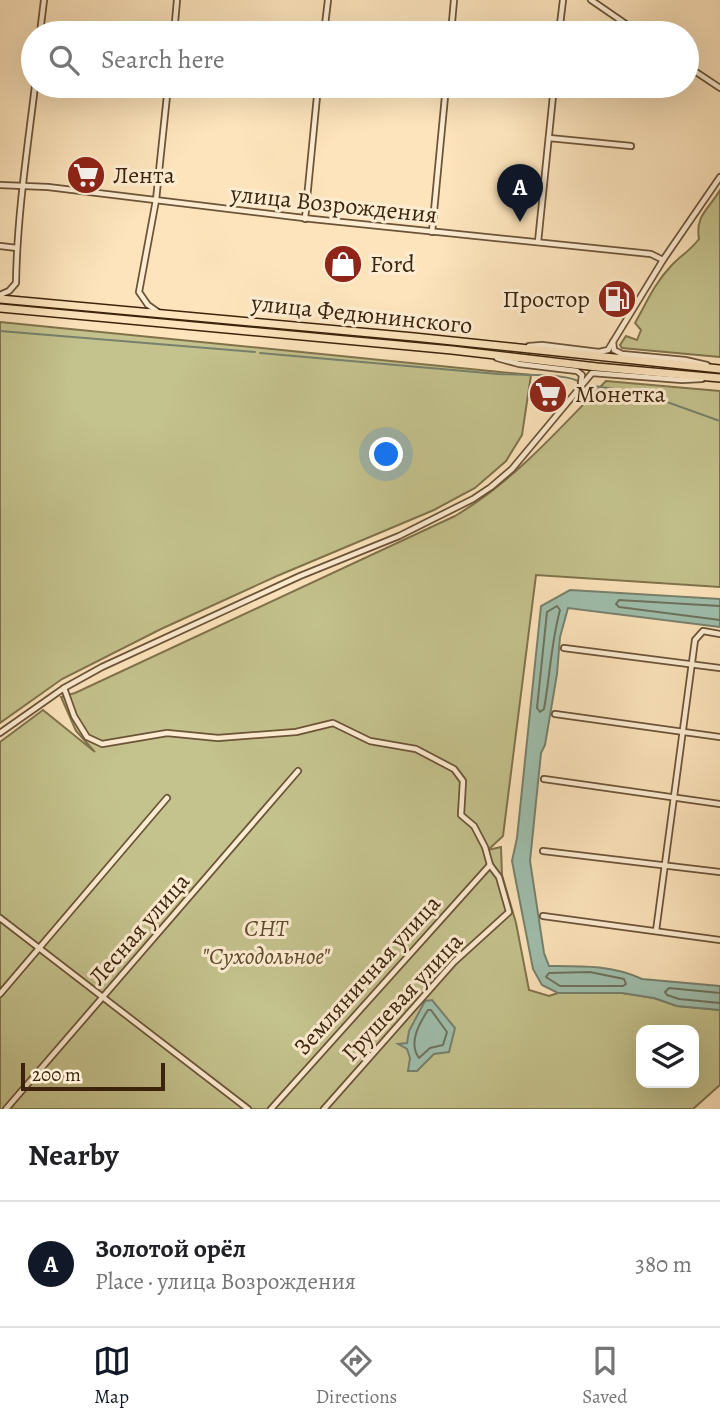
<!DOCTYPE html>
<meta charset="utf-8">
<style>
:root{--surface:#fff;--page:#f2f2f2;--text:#202124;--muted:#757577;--line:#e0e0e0;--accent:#111827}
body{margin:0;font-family:Alegreya,serif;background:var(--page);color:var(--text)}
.controls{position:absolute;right:21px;bottom:21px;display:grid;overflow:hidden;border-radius:14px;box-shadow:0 7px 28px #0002}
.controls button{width:63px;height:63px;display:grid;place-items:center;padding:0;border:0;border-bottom:2px solid var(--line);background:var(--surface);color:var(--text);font:35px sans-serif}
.scale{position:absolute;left:21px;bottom:18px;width:144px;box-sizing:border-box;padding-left:7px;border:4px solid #3c240c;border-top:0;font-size:19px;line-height:24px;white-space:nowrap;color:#3c240c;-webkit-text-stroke:5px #feedd3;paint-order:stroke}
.you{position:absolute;left:387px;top:455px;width:24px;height:24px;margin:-18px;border:5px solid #fff;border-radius:50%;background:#1a73e8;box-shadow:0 0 0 10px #1a73e833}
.badge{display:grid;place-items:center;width:46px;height:46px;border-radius:50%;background:var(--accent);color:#fff;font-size:23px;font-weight:700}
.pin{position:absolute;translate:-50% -58px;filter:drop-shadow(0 2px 4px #0008)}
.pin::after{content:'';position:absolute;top:37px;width:24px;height:21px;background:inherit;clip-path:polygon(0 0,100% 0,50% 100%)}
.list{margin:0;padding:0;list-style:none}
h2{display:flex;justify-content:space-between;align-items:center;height:91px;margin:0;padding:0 28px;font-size:30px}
h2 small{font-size:23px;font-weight:400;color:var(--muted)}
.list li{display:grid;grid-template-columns:46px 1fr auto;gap:21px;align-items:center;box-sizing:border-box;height:126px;padding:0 28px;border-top:2px solid var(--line)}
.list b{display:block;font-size:26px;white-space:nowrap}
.list p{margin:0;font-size:23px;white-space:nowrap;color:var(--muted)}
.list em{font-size:23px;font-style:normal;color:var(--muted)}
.icon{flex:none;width:38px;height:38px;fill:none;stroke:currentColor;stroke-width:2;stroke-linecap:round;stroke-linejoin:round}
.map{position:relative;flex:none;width:720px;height:1109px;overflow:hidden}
.search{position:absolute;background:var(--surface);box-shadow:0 7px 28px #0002;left:21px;right:21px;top:21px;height:77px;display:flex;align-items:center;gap:18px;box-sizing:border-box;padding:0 24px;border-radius:38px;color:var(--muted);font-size:26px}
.sheet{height:217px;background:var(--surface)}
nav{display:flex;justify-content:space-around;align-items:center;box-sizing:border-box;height:98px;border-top:2px solid var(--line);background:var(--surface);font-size:19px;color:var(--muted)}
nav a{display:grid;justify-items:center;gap:4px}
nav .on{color:var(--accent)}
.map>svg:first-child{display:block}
</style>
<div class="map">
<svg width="720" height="1109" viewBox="0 0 720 1109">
<rect width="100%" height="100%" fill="#fde4bc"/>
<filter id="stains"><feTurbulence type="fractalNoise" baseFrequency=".00286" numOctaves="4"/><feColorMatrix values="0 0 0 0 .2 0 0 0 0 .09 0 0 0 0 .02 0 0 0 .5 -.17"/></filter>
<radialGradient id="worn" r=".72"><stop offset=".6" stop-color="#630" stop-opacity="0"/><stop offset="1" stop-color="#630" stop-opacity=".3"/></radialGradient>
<g fill="#c4c28d" stroke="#80734c" stroke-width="2" fill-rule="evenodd">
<path d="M720 190V357L622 348 620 345 626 336 637 340 641 330 635 323C647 302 654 284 671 266 681 255 689 252 699 239 695 215 709 209 720 190Z"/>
<polygon points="0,322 531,375 522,435 506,461 475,488 434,510 277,576 161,629 62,679 0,723"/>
<path d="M606 381 720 391V587L536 575 503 836 488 850 501 847 502 875 516 923 529 990 549 996 558 993H622L654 998 677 1006 720 1010V1085L693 1109H0V742L43 710 95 752 76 731 61 697 75 693 455 516C514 481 558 430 606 381ZM641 1030H694V1083H641Z"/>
</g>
<g fill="#9fbfae" stroke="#77816d" stroke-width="2">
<path d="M570 590 720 599V627L568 608 560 637 557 674 545 745 541 753 530 861 544 953 549 966C581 966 612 965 642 979L720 986V1010L677 1006 654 998 622 993H558L542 985 533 969 512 861 517 838 541 606Z"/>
<polygon points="432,1000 455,1028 449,1052 434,1054 417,1071 408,1071 410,1058 407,1049 398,1044 407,1043 409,1031 425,1001"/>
</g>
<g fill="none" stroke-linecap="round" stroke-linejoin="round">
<g stroke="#6e725d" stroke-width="2">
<path d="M557 606 560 610C551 643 550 676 544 709L540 712 537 708 547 612Z"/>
<polyline points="720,606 619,600 616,604 619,607 720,620"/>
<polygon points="590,972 624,979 626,984 623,986 560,986 546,977 549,973"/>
<polyline points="720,993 669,988 665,992 667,995 679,999 720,1003"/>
<path d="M428 1010H431L447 1032 443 1045 430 1048 419 1058C408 1043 419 1024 428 1010Z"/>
</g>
<g stroke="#77816d" stroke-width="2">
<polyline points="0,331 255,352"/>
<path d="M260 353C339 360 418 367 498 374 518 375 562 373 578 381"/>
<polyline points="587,385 642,393 720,421"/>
</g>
<g stroke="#6c5438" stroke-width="8">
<g id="minor">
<polyline points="591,0 639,33"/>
<polyline points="40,33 44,0"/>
<polyline points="174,33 177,0"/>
<polyline points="324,33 328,0"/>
<polyline points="451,33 454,0"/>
<polyline points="559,33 563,0"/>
<polyline points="687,66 720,88"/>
<polyline points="549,138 631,146"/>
<polyline points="0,185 48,187 312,219 651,254 663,260"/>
<polyline points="305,219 318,86"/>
<polyline points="432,232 446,86"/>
<polyline points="538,242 554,86"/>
<polyline points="0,246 17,248"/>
<path d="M0 295 9 291 16 283C17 217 27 152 35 86"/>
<polyline points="158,312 148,305 139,292 156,200 168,86"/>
<polyline points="613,342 614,350 622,354 685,360 707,365"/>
<polyline points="529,346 542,345 599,352 608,350 663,260 720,177"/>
<polyline points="497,358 519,364 577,371 582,375 581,383"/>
<polyline points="564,648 720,668"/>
<polyline points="64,688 74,716 87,737 102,744 167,733 218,738 296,732 333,723 370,741 416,749 454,769 463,781 461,815 474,826 485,847 490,865 499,877 509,912 454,962 324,1109"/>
<polyline points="555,714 720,737"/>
<polyline points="0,733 64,688 102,667 300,576 399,536 473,499 491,487 512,469 592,373 682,380 702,379"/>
<polyline points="544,779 720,804"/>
<polyline points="543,851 720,872"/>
<polyline points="543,916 720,940"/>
<polyline points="0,918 248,1109"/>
<polyline points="656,931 695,640 703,631 720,634"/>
<polyline points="0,994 167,798"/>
<polyline points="6,1109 298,771"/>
<polyline points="271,1109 490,865"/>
</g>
</g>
<g stroke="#3c240c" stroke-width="10">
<g id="highway">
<polyline points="0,299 414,337 720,369"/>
<polyline points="0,308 452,350 597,367 720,378"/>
</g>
</g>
<use href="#minor" stroke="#feedd3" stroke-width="4.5"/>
<use href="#highway" stroke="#fde4bc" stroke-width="7"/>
</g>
<defs>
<g id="supermarket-disc" transform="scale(2.0125)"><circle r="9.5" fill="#8f2418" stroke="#feedd3"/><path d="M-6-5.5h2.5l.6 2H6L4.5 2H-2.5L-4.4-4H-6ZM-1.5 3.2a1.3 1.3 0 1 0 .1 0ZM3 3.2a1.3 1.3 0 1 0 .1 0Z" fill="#fff"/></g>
<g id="shop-disc" transform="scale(2.0125)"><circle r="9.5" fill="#8f2418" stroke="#feedd3"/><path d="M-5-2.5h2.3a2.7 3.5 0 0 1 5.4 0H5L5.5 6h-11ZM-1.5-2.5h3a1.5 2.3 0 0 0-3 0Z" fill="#fff"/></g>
<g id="fuel-disc" transform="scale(2.0125)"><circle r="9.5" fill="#8f2418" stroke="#feedd3"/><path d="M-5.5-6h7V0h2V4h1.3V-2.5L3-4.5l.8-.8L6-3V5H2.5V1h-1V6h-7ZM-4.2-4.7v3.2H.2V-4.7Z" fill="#fff"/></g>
</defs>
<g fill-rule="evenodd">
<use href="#supermarket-disc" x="86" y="175"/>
<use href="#shop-disc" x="343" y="264"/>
<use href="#fuel-disc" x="617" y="299"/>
<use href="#supermarket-disc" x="548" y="394"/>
</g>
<g text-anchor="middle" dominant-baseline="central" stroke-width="6" stroke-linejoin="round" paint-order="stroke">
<g font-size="24" fill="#3c240c" stroke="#feedd3" text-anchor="start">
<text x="113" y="175">Лента</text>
<text x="370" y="264">Ford</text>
<text x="590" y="299" text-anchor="end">Простор</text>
<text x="575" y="394">Монетка</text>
</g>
<g font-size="24" fill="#3c240c" stroke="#feedd3">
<text transform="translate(334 204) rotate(6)">улица Возрождения</text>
<text transform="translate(362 314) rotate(6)">улица Федюнинского</text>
<text transform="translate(139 929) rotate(-49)">Лесная улица</text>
<text transform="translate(367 975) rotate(-48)">Земляничная улица</text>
<text transform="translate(402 997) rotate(-47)">Грушевая улица</text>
</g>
<g font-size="24" font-style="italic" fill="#5e4c2c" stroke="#feedd3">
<text x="266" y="928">СНТ<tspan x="266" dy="28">"Суходольное"</tspan></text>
</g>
</g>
<rect width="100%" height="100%" filter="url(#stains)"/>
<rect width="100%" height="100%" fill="url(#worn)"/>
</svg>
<div class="controls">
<button><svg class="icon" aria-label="layers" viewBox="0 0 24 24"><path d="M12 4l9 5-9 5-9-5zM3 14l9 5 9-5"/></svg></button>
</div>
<div class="scale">200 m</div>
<div class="you"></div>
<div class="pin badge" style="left:520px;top:222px">A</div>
<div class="search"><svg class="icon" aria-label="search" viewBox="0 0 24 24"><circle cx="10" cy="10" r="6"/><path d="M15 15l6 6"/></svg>Search here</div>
</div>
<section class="sheet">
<h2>Nearby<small></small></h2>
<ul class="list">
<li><span class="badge">A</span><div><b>Золотой орёл</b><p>Place · улица Возрождения</p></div><em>380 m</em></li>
</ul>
</section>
<nav>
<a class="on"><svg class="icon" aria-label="map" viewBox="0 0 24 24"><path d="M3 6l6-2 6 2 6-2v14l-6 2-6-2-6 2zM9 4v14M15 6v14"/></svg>Map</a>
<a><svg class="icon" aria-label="directions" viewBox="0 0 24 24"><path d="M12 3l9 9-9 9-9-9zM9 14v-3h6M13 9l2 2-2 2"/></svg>Directions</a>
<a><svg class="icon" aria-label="saved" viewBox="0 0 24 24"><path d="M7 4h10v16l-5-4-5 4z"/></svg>Saved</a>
</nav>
